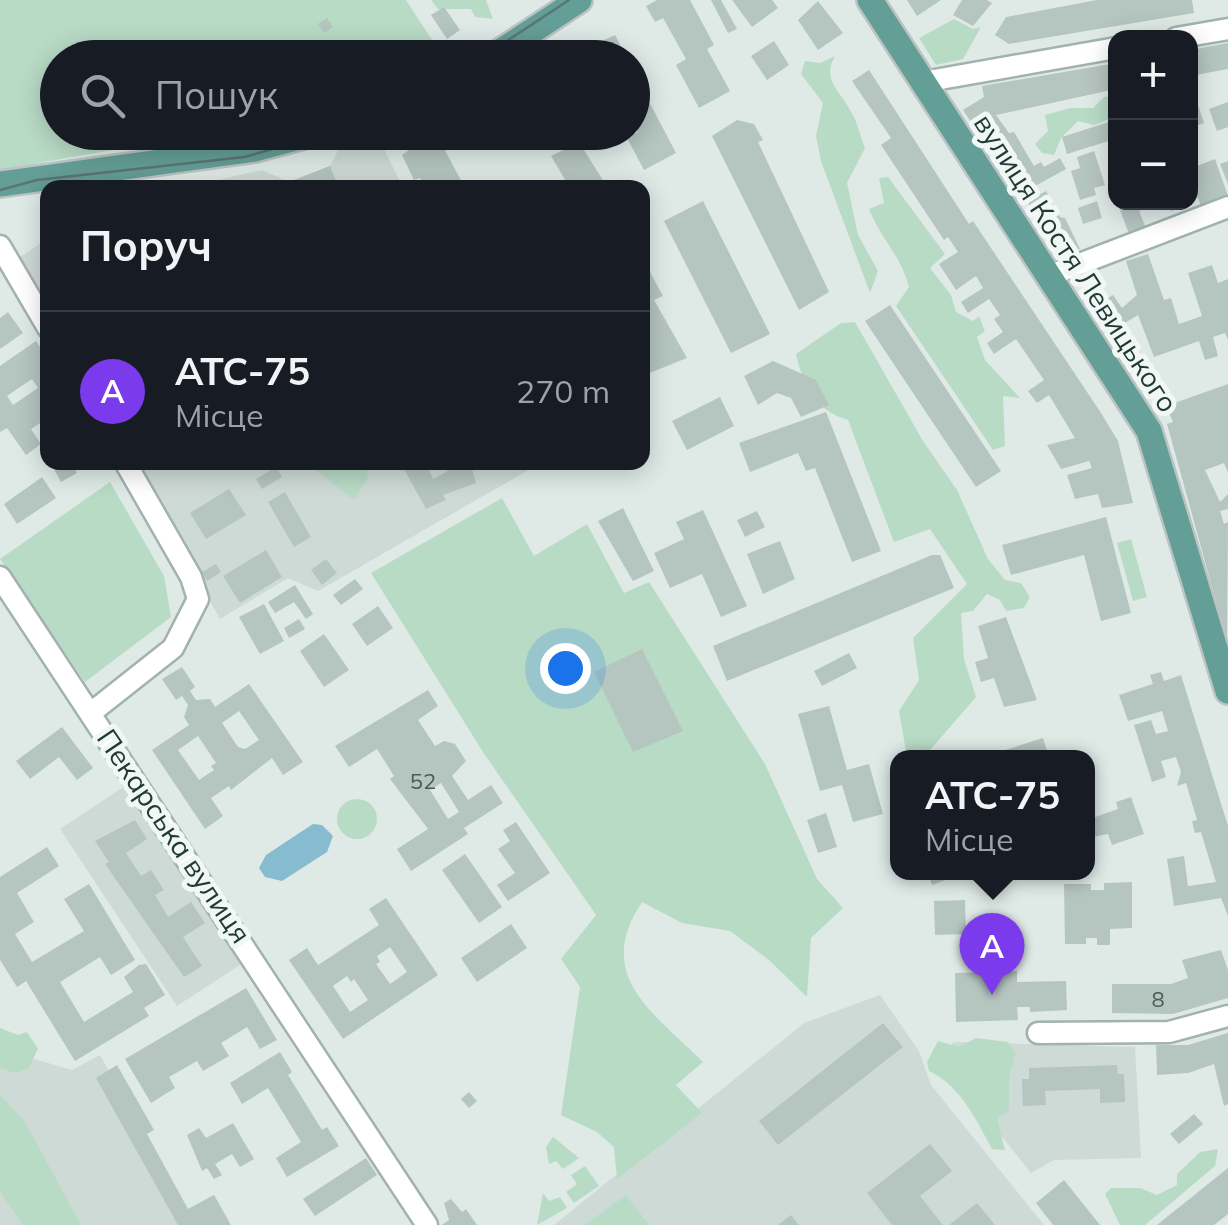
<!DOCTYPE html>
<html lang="uk">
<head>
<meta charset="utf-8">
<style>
	:root { --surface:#171b24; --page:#242831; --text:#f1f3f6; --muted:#9ea1a6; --line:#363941; --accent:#7c3aed }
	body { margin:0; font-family:Mulish,sans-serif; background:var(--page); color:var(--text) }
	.controls { position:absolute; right:30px; top:30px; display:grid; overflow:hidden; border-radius:20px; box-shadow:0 5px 25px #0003 }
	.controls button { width:90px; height:90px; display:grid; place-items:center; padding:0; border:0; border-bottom:2px solid var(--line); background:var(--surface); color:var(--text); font:50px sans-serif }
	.you { position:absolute; left:565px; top:668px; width:35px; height:35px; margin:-25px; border:8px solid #fff; border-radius:50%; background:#1a73e8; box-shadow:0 0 0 15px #1a73e833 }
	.badge { display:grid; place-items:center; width:65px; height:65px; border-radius:50%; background:var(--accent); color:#fff; font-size:32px; font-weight:700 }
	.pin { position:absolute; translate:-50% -82px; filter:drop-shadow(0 2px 5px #0008) }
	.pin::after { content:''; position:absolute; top:52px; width:35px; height:30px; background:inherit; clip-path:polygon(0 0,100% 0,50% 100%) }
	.popup { position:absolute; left:890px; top:750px; width:205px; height:130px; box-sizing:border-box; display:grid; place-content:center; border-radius:20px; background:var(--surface); filter:drop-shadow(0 2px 8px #0005); font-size:32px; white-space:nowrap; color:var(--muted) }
	.popup b { font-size:38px; color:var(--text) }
	.popup::after { content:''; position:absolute; left:50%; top:100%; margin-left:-20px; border:20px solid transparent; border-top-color:var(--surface) }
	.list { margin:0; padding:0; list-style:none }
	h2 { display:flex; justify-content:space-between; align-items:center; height:130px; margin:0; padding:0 40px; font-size:42px }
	h2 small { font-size:32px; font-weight:400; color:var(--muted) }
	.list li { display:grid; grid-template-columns:65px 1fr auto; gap:30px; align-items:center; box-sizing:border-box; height:160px; padding:0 40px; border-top:2px solid var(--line) }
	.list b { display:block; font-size:38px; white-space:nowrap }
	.list p { margin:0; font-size:32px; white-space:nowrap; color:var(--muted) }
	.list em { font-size:32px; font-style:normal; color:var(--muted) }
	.icon { flex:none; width:55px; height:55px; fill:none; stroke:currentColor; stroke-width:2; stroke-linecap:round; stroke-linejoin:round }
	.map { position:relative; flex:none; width:1228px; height:1225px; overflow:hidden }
	.search { position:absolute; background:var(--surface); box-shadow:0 5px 25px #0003; left:40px; top:40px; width:610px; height:110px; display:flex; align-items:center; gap:25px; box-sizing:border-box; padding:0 35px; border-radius:55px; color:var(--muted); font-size:38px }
	.panel { position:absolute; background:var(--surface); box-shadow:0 5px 25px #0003; left:40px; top:180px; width:610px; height:290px; border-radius:20px }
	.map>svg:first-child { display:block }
	.built { fill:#cedad6 }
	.green { fill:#b8dbc6 }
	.water { fill:#87bbcf }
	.building { fill:#b5c5c0; fill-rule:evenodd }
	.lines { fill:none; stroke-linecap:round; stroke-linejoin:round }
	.minor-casing { stroke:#a2b2ae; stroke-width:25 }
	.major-casing { stroke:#bcc4c3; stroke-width:30 }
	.minor { stroke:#fff; stroke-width:20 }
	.major { stroke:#649f97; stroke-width:25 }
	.tram { stroke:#5b7672; stroke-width:2.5 }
	.labels { text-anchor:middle; stroke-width:10; stroke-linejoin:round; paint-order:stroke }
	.number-label { font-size:22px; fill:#465d58 }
	.street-label { font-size:28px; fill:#213a36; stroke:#f0f7f4 }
</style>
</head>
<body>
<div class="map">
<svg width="1228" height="1225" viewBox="0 0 1228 1225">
	<rect width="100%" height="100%" fill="#dfeae7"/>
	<path class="built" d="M365,132L376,133L403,187L183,188L262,170L289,182L330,166L344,139Z
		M47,239V312L17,259Z
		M529,462L532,468L318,591L288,578L220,619L134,463Z
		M125,786L243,963L177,1006L60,829Z
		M880,995L919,1051L931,1085L1044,1225H554L804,1023Z
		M954,1042L1135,1047L1141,1158L1054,1160L1031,1173L938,1056Z
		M0,1049L72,1070L100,1055L197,1225H0Z"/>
	<path class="green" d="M0,0H406L443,57L58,58V132L208,133L0,170Z
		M431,0H486L493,19L475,17L471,9H438Z
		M954,19L973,29L981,27L963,59L936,65L919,38Z
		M835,56C822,79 838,89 849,108C857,120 860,135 865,148L847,183L858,235L878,271L870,293L821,161L816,136L823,103L801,74L805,61L820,63Z
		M1115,96V117L1094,125L1078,121L1061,138L1054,155L1042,153L1035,144L1048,131L1045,115L1070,108H1093L1104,97Z
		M546,133H585L593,142L582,148L554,143Z
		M888,177L945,254L930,268L951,295L956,312L973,321L979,316L985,331L977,337L985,360L1020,398L1003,396L1005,446L993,450L896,306L909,287C900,254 882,241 869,209L884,203L879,178Z
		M855,322L923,441L957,490L988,559L1005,580L1021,583L1030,597L1024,608L1006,611L1000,600L987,594L973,611L961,613L964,659L976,697L924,757H907L899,711L919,680L913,638L967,584L930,529L894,542L848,420C816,411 803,385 796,354L841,323Z
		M307,463H365L368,478L354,500Z
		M110,482L164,576L171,617L85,682L0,559Z
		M502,498L534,556L587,524L624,593L649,582L765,764L817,879L843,908L811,938L807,997L769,960L730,931L682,923L642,902C593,976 653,1012 703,1062L676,1085L702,1113L617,1179L614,1147L597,1132L561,1115L580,987L561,959L596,915L483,752L371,573Z
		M1131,539L1147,597L1133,601L1117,543Z
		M337 819a20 20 0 1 1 40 0a20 20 0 1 1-40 0Z
		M0,1028L18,1035L27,1032L38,1049L28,1069L15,1073L0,1068Z
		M976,1038L1008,1042L1015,1053L1009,1078V1110L997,1118L1005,1150L992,1149C977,1121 960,1085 929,1071L927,1062L938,1041L959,1047Z
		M0,1095L25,1122L81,1225H23L0,1192Z
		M553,1137L579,1158L563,1169L556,1161L549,1164L546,1147Z
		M1218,1149L1215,1166L1145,1225H1120L1105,1194L1111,1188H1140L1157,1195L1177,1185V1174L1200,1152Z
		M585,1166L599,1186L574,1203L566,1192L577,1184L571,1175Z
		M543,1193L549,1201L560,1197L567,1208L537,1225Z
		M626,1195L649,1225H585Z"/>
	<path class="water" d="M313,824L322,825L333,836L327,852L282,881L265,877L259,868L266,855Z"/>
	<path class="building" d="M657,0H690L714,45L707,49L730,91L699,108L676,65L686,59L663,18L655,22L646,6Z
		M711,0H721L737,29L728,33Z
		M732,0H772L778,8L752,27Z
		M907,0H941L917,16Z
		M962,0H987L992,3L973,26L953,15Z
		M1097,0H1192L1194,13L1009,44L995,35L1006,17Z
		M818,1L843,33L818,50L798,20Z
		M444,7L460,30L447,39L431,15Z
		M327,18L333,27L324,33L318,24Z
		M615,35L627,58H571L602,41Z
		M774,41L789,65L767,80L751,56Z
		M1228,43V69L1190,76V50Z
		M1116,63V89L996,115L1009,133L1014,132L1034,166L1041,162L1044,167L1060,158L1066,169L1019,195L963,110L984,97L982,86Z
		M632,69L676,153L644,170L627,138L638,132L632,120Z
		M869,70L969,224L973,221L1101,413L1118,441L1133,503L1102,508L1098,494L1075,499L1067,475L1092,468L1089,461L1061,469L1047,445L1075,438L1049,395L1037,403L1028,391L1044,380L1016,339L994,354L987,343L1003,332L994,319L1000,315L989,299L968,313L961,302L983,288L976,276L956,290L939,264L958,252L948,237L944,240L881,145L891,138L852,81Z
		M1195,96L1204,123L1190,128V97Z
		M1228,102V127L1217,131L1209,109Z
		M737,120L754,124L763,140L758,142L829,292L799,310L712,136Z
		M1109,122L1115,139L1067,154L1062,137Z
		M429,136L438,137L465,188H425L420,178L414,180L402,155Z
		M579,142L604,182L598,188H570L551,156Z
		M1191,150L1197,166L1215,159L1228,196L1201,206L1190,178Z
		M1094,151L1105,185L1094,188L1096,195L1080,200L1071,171L1080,168L1077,157Z
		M1228,161V184L1220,164Z
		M330,166L336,181L320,188H291L289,182Z
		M1046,191L1060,217L1065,218L1080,249L1065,255L1040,225L1027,201Z
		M703,201L770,334L731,353L664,221Z
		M1097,201L1102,218L1083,224L1078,208Z
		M1117,202H1149L1150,207L1139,211L1146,228L1129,234Z
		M1167,202H1193V203L1171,211Z
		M1148,254L1164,300L1171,298L1179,324L1202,316L1188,273L1212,265L1218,283L1228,279V340L1225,333L1213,337L1218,356L1205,360L1199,341L1154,357L1138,315L1108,333L1091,308L1113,295L1122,308L1137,295L1126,261Z
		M649,270L663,296L654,300L687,358L642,376V340L649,336L647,332L642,335V273Z
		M890,305L1001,471L976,487L865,321Z
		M8,312L23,333L0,349V318Z
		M36,341L48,358V418L31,429L41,444L26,455L7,428L0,432V366ZM32,379L38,388L13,405L7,396Z
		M773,361L816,380L829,405L801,417L791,398L777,393L758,405L744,376Z
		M1228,384V473L1224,463L1205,470L1220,502L1228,494V509L1220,511L1224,524L1228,522L1227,641L1167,424L1173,422L1166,406Z
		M720,397L734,426L687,450L672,421Z
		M826,412L881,551L852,562L815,468L806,471L798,453L750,472L739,443Z
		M50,462H70L77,473L61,482Z
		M391,462H425L433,479L455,467L453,462H470L476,483L443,495L446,500L426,509L405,471Z
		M276,467L282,477L262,489L256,479Z
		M42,477L56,498L17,524L4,504Z
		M229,489L246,515L206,539L190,513Z
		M285,492L311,537L294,547L268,502Z
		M623,508L654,571L633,581L598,521Z
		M703,510L747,606L721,617L702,574L670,588L654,553L684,539L676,522Z
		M757,511L765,527L745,537L737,520Z
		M1106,517L1131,613L1101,621L1084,555L1011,575L1002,545Z
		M780,541L795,579L763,594L747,554Z
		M266,550L282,577L240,603L223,576Z
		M932,555H940L954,588L727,681L713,646Z
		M326,559L337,573L322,585L311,570Z
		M216,564L221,572L207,581L202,572Z
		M355,579L363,589L341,605L333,595Z
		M295,585L313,614L306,619L294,602L275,613L268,602Z
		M264,604L284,641L260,654L239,617Z
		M378,606L393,628L367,646L352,624Z
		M1006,617L1037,700L1004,707L994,678L981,682L975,662L988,658L978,626Z
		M299,619L305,629L289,638L284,628Z
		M324,634L349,670L324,687L300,651Z
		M642,649L683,731L633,752L594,672Z
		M849,653L857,668L822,686L814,671Z
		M182,667L195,687L190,691L196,700L210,699L215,707L249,684L303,762L283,775L272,758L231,790L229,786L211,798L223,816L205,829L152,750L189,725L184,717L188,705L182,696L176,700L162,679ZM239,711L259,740L245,749L238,747L222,723ZM198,736L216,763L211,766L214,770L199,780L178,750Z
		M1161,672L1164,681L1181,675L1228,826V916L1221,898L1174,906L1167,859L1184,856L1188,886L1216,882L1201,832L1195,833L1192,821L1197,820L1186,783L1177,786L1181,772L1176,757L1161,761L1166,777L1152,782L1134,725L1151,720L1156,734L1168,731L1162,711L1128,721L1119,695L1153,684L1150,675Z
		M428,690L438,706L418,720L435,746L444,741L455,744L466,761L452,776L468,800L491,785L503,803L464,828L468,834L411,871L397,849L428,829L390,779L394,776L377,749L349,767L335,746ZM441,783L459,812L448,819L430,790Z
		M829,706L847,770L869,764L883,814L853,822L842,785L820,791L798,714Z
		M62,727L93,768L77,780L59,757L30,779L16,761Z
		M1043,738L1049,758H983V757Z
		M1131,797L1144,834L1112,845L1108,834L1087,838V820L1118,809L1116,802Z
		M826,813L837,847L818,853L807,820Z
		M135,820L147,839L126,853L141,876L151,870L164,890L155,895L168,917L191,902L205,923L183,937L202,966L184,977L105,864L109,862L95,841Z
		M516,822L550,873L508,901L497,885L515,873L498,849L510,841L503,830Z
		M47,847L59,866L17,893L34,922L15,934L32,962L84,931L64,899L89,884L135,960L111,975L100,957L60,982L84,1022L133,992L124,977L139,965L146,964L165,995L144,1008L149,1016L75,1061L26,981L17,987L0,960V877Z
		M465,854L502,907L479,923L442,870Z
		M928,872H953L954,877L932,885Z
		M1132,882V928L1110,929V945H1097V938H1086V944H1065L1064,884H1091V890H1104V883Z
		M386,898L438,975L343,1039L289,960L307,948L318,965L379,925L369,909ZM390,947L407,972L390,984L376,964L380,962L377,956ZM347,976L351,982L354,979L368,1000L350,1012L333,986Z
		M965,900L966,934L935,935L934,901Z
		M511,924L527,948L477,982L461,958Z
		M1221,950L1228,970V998L1173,1014L1112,1013V984H1171L1188,978L1182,960Z
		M1017,971V982L1066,981L1067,1010L1030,1012V1007H1017L1018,1020L956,1022L955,973Z
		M246,988L277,1040L260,1049L247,1027L221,1043L229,1056L203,1071L197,1061L169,1077L175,1088L151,1103L125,1059Z
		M883,1023L903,1047L778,1145L759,1121Z
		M1228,1033V1104L1224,1106L1214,1064L1188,1073L1157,1075L1156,1045H1188Z
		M280,1052L292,1072L288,1075L322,1130L327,1127L339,1146L287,1177L276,1158L301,1142L268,1088L242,1104L230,1083Z
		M117,1065L154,1130L147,1134L188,1209L214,1195L231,1225H178L96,1078Z
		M1117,1065L1118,1074H1124L1125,1102L1100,1103V1089L1045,1091L1046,1105L1023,1106L1022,1079H1029V1068Z
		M469,1092L477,1101L469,1108L461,1099Z
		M1194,1114L1203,1124L1179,1144L1170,1134Z
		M233,1123L254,1159L240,1167L232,1154L215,1164L222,1175L214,1179L207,1168L202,1171L187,1135L199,1128L206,1138Z
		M930,1144L952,1171L920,1196L943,1225H892L867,1193Z
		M366,1158L377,1175L315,1216L303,1199Z
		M1228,1168V1214L1214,1225H1157Z
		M1064,1180L1100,1225H1053L1036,1203Z
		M451,1199L462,1212L466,1209L477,1225H442L449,1220L444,1203Z
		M977,1203L995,1225H949Z
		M791,1215L799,1225H778Z"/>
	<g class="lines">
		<defs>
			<path id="minor" d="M1176,38L1228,29
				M923,82L1116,48
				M0,246L48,328
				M1051,275L1228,207
				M0,577L427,1225
				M92,712L173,648L198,599L191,577L125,462
				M1038,1033L1169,1032L1228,1016"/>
			<path id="major" d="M870,0L1149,431L1228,691
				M491,58L579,0
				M0,184L255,149L318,132"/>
		</defs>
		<use href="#minor" class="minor-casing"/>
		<use href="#major" class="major-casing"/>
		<use href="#minor" class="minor"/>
		<use href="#major" class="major"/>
		<path class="tram" d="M481,58L569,0
			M0,190L37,180L244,157L335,132"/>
	</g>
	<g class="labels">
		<g class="number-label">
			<text x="423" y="789">52</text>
			<text x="1158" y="1007">8</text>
		</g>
		<g class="street-label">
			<text transform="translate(1076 263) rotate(57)" y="10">вулиця Костя Левицького</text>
			<text transform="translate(174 836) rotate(56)" y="10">Пекарська вулиця</text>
		</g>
	</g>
</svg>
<div class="controls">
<button>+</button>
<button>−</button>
</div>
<div class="you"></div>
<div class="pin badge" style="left:992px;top:995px">A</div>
<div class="popup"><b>АТС-75</b>Місце</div>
<div class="search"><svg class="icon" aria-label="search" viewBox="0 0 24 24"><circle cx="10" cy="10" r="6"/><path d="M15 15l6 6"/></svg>Пошук</div>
<section class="panel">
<h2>Поруч<small></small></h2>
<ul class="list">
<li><span class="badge">A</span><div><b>АТС-75</b><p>Місце</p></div><em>270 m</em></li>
</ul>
</section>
</div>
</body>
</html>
